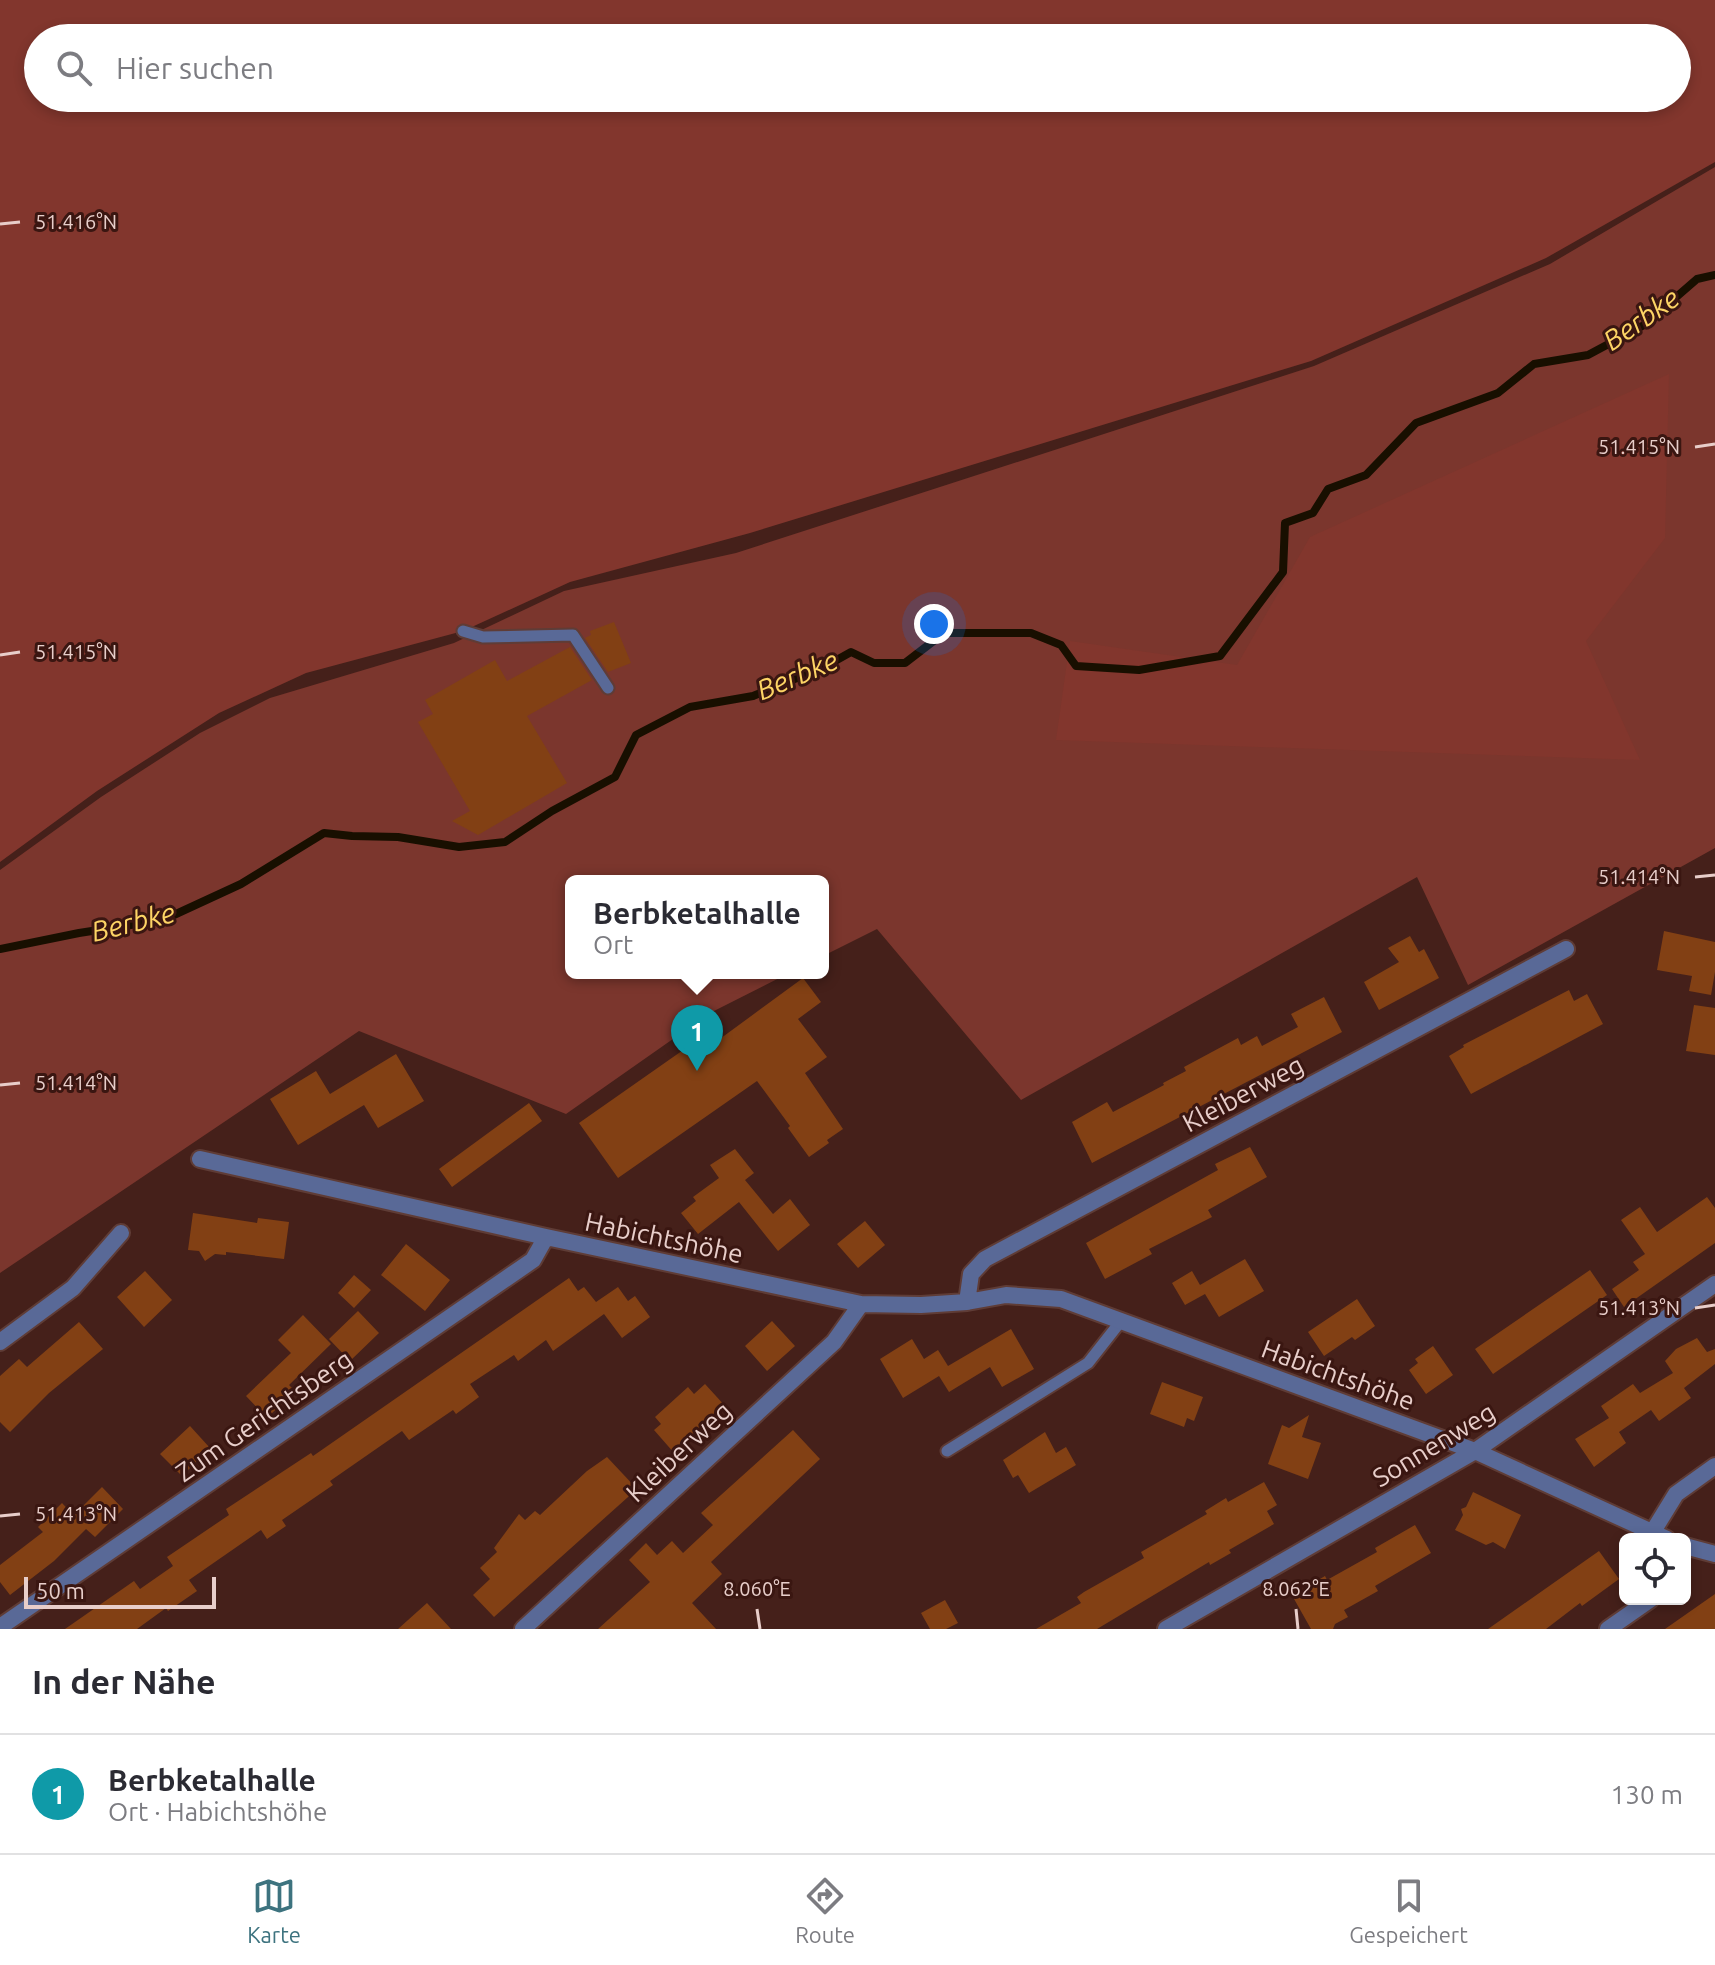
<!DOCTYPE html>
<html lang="de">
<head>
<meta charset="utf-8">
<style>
	:root { --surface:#fff; --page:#f2f2f3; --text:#2b2b33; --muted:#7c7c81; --line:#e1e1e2; --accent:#3d737f }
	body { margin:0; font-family:Ubuntu,sans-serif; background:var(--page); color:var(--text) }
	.controls { position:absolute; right:24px; bottom:24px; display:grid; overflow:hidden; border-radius:12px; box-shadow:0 4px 12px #0003 }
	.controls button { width:72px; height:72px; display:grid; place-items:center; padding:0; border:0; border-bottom:2px solid var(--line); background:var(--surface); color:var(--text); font:40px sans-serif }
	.scale { position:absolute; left:24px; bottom:20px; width:192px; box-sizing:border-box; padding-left:8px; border:4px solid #e8ceca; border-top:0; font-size:22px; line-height:28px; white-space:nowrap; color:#e8ceca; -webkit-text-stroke:6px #3a1611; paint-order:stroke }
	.you { position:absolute; left:934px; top:624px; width:28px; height:28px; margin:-20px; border:6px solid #fff; border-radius:50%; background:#1a73e8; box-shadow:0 0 0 12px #1a73e833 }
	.badge { display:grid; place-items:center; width:52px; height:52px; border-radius:50%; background:var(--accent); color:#fff; font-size:26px; font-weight:700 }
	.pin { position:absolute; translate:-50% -66px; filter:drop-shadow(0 2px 4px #0008) }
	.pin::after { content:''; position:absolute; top:42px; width:28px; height:24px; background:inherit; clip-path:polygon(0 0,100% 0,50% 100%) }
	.popup { position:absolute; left:565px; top:875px; width:264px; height:104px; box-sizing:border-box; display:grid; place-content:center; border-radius:12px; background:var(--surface); filter:drop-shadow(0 2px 6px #0005); font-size:26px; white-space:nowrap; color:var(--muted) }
	.popup b { font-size:30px; color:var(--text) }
	.popup::after { content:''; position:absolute; left:50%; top:100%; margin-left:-16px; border:16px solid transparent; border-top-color:var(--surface) }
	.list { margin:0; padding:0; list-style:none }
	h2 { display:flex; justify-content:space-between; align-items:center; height:104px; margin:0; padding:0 32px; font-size:34px }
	h2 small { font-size:26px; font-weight:400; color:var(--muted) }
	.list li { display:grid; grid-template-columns:52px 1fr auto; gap:24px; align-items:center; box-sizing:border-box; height:120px; padding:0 32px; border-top:2px solid var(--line) }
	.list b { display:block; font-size:30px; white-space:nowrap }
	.list p { margin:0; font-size:26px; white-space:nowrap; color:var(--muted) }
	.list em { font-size:26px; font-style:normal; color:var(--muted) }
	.icon { flex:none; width:44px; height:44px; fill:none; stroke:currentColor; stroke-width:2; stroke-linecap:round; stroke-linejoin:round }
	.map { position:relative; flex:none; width:1715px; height:1629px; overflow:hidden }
	.search { position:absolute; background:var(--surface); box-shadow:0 4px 12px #0003; left:24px; right:24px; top:24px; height:88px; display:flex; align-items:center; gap:20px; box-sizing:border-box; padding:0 28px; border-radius:44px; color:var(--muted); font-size:30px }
	.sheet { height:224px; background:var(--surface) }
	nav { display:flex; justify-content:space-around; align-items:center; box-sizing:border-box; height:112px; border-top:2px solid var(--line); background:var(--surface); font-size:22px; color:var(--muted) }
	nav a { display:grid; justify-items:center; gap:4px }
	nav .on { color:var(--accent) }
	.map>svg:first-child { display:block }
	.green { fill:#7b362d }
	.forest { fill:#82362d; fill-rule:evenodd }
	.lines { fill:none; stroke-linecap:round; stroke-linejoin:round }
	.stream { stroke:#180f00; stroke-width:8 }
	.building { fill:#824014 }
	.lane-casing { stroke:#5f3c36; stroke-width:15 }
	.street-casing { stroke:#5f3c36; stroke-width:20 }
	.lane { stroke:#596997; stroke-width:11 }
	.street { stroke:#596997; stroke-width:16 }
	.ticks { fill:none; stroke:#e8ceca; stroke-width:3 }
	.labels { text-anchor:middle; stroke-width:6; stroke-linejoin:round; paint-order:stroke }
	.street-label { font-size:26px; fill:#e8ceca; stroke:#3a1611 }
	.water-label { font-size:28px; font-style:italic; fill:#fdd465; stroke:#3a1611 }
	.ticks-label { font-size:20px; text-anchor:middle; fill:#e8ceca; stroke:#3a1611; stroke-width:6; stroke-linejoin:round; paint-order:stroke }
</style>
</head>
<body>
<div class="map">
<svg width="1715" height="1629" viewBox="0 0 1715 1629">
	<rect width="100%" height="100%" fill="#45201a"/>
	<path class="green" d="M1715,167V848L1468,985L1417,877L1021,1100L877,929L823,956V881H571V973H789L710,1013L566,1114L359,1031L0,1273V870L101,797L200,733L270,698L454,643L564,591L736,553L1314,366L1550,264Z"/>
	<path class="forest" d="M0,0H1715V162L1546,258L1311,361L750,533L570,582L463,631L306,673L219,713L97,791L0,862ZM38,38H1677V98H38Z
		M1669,374L1665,538L1586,641L1640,760L1056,740L1070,641L1237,665L1310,537Z"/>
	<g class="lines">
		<path class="stream" d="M0,949L79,933L163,920L241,884L324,833L352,836L398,837L459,847L505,842L552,811L615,777L636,735L690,707L753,696L826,666L851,652L874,663H905L944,633H1031L1061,645L1076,666L1139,670L1220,656L1283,572L1285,523L1313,513L1328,489L1366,475L1416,423L1498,393L1534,364L1588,355L1644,325L1697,279L1715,275"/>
	</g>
	<path class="building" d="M614,622L631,663L608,672L585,638L591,635L590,631Z
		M570,647L592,680L527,716L567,783L478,835L452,821L470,811L418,722L433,714L425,700L495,660L507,681Z
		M1664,931L1715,942V972L1711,995L1689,991L1692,976L1657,970Z
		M1410,936L1419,952L1424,949L1439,978L1379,1010L1364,982L1399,962L1388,948Z
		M803,978L821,1002L798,1019L827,1057L805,1073L843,1129L827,1140L829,1143L809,1157L788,1128L790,1126L757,1081L618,1178L579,1123L706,1034L713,1044Z
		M1569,990L1574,1001L1587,994L1603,1024L1471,1094L1449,1056L1464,1047L1463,1045Z
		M1324,997L1342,1032L1092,1163L1072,1122L1107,1102L1113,1112L1164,1085L1163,1083L1186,1071L1184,1067L1238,1038L1241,1045L1257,1036L1262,1046L1298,1027L1291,1014Z
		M1694,1005L1715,1008V1055L1686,1051Z
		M396,1054L424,1101L378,1128L364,1105L298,1145L270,1099L316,1071L330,1094Z
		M529,1103L542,1121L452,1187L439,1169Z
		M1250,1147L1267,1177L1208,1210L1212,1217L1149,1249L1152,1254L1105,1279L1086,1243L1218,1170L1215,1164Z
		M735,1149L754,1173L745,1180L773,1214L790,1199L810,1225L778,1251L739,1202L698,1234L681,1213L696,1201L693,1197L719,1178L710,1165Z
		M1707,1197L1715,1208V1243L1624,1307L1612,1289L1639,1270L1633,1262L1645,1254L1621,1220L1640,1207L1657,1232Z
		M193,1213L257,1223L258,1218L289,1222L284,1259L226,1252V1255L215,1254L205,1261L199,1251L188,1250Z
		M865,1221L885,1245L858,1268L837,1244Z
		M406,1244L450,1280L425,1311L381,1275Z
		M1245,1259L1264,1291L1219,1317L1205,1294L1185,1305L1172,1283L1192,1271L1200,1285Z
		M1590,1270L1607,1295L1493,1374L1475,1349Z
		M145,1271L172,1300L144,1327L117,1297Z
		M354,1275L371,1290L354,1308L338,1293Z
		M569,1278L578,1291L584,1287L596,1302L618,1287L628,1301L635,1296L650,1317L622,1338L604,1314L553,1351L546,1340L518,1361L514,1355L470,1384L479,1397L456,1414L453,1410L409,1440L402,1431L330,1481L333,1485L282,1520L286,1526L267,1539L261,1530L189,1580L197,1591L168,1611L166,1608L137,1629H65L134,1581L140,1589L173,1566L167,1557L229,1515L226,1509L311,1453L313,1456Z
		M1357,1299L1375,1326L1355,1340L1352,1337L1324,1356L1308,1332Z
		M358,1311L379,1333L350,1361L329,1339Z
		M303,1315L331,1344L289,1385L295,1391L267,1418L246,1396L291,1353L278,1340Z
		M772,1321L795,1346L767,1371L745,1346Z
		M79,1322L103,1349L49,1393L10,1432L0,1422V1376L19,1359L27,1367Z
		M1011,1329L1034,1369L1002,1387L990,1367L949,1392L939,1376L903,1398L880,1359L912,1339L924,1359L938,1350L948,1366Z
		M1697,1338L1707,1352L1715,1349V1364L1684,1388L1691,1398L1659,1421L1651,1410L1619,1432L1626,1443L1594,1467L1575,1439L1609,1418L1601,1406L1633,1384L1640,1393L1673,1373L1665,1361L1676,1349Z
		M1433,1346L1453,1375L1426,1394L1409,1370L1418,1363L1415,1359Z
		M1162,1382L1203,1397L1194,1421L1187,1418L1184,1427L1150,1414Z
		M705,1384L726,1407L675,1454L654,1430L661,1424L655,1417L688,1387L694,1394Z
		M1309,1415L1302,1437L1321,1443L1308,1479L1268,1464L1282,1425L1289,1428Z
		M190,1426L210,1448L182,1476L160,1454Z
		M793,1430L820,1459L711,1562L722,1574L692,1603L716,1629H598L650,1582L629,1560L646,1543L657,1555L672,1541L683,1553L713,1525L701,1513Z
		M1045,1432L1056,1453L1066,1447L1076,1465L1029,1493L1018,1475L1013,1478L1003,1460Z
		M607,1457L637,1489L494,1617L473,1595L490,1579L480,1568L497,1552L494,1548L519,1514L525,1520L535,1511L540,1515L587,1471Z
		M1264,1482L1277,1505L1267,1511L1274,1524L1229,1550L1231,1553L1210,1565L1209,1562L1097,1629H1036L1081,1603L1077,1597L1084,1592L1144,1558L1141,1552L1207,1514L1205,1511L1226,1498L1228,1502Z
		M102,1487L123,1509L95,1537L86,1529L54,1561L10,1595L0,1582V1565L43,1532L38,1527L62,1503L79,1521L74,1515Z
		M1473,1492L1521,1515L1505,1549L1493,1542L1486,1545L1455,1530L1463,1515L1461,1509L1466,1507Z
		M1415,1525L1431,1553L1375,1586L1378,1591L1344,1610L1348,1617L1335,1624L1333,1629H1311L1289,1590H1301L1325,1576L1327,1580L1377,1552L1375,1548Z
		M1599,1551L1619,1579L1582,1606L1580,1603L1546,1629H1488Z
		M1715,1594V1629H1665Z
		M945,1600L958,1623L946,1629H930L921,1613Z
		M427,1603L451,1629H398Z"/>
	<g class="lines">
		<defs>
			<path id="lane" d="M463,631L483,637L573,635L608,688
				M947,1451L1088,1363L1121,1321"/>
			<path id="street" d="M200,1159L546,1237L861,1304L921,1305L967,1302L1006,1295L1061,1299L1475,1451L1667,1539
				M967,1302L971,1274L985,1259L1566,949
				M0,1342L73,1288L121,1233
				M1652,1533L1676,1494L1715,1466
				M1685,1546L1715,1554
				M0,1627L533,1260L546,1237
				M523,1629L834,1342L861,1304
				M1166,1629L1475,1451L1715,1284
				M1608,1629L1651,1599"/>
		</defs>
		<use href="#lane" class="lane-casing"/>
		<use href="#street" class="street-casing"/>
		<use href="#lane" class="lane"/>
		<use href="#street" class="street"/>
	</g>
	<path class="ticks" d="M0,224L20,222M1695,447L1715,444M0,655L20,652M1695,877L1715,875M0,1085L20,1083M1695,1308L1715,1305M0,1516L20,1514M757,1609L760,1629M1296,1609L1298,1629"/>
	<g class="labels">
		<g class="street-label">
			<text transform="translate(1243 1094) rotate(-28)" y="9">Kleiberweg</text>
			<text transform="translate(664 1238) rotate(12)" y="9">Habichtshöhe</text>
			<text transform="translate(1338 1375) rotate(20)" y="9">Habichtshöhe</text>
			<text transform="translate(264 1416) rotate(-35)" y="9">Zum Gerichtsberg</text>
			<text transform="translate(1434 1445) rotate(-31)" y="9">Sonnenweg</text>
			<text transform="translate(679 1452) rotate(-43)" y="9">Kleiberweg</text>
		</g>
		<g class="water-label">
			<text transform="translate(1641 319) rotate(-35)" y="10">Berbke</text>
			<text transform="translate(797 675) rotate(-23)" y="10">Berbke</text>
			<text transform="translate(133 922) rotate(-14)" y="10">Berbke</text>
		</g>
	</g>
	<g class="ticks-label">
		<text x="76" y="229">51.416°N</text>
		<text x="1639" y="454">51.415°N</text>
		<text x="76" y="659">51.415°N</text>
		<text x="1639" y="884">51.414°N</text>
		<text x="76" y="1090">51.414°N</text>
		<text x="1639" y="1315">51.413°N</text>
		<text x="76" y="1521">51.413°N</text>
		<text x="757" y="1596">8.060°E</text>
		<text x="1296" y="1596">8.062°E</text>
	</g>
</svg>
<div class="controls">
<button><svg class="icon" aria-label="locate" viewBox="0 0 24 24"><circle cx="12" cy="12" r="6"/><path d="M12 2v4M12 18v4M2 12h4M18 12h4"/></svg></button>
</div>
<div class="scale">50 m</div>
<div class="you"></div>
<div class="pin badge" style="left:697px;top:1071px;background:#0f9aa8">1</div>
<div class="popup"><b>Berbketalhalle</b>Ort</div>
<div class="search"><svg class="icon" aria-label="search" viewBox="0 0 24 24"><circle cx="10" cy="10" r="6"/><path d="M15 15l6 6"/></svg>Hier suchen</div>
</div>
<section class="sheet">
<h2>In der Nähe<small></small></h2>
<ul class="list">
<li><span class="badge" style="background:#0f9aa8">1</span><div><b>Berbketalhalle</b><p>Ort · Habichtshöhe</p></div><em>130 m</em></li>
</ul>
</section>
<nav>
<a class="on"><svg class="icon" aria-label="map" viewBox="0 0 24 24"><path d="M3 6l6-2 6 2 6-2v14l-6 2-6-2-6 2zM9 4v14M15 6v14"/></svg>Karte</a>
<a><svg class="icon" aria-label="directions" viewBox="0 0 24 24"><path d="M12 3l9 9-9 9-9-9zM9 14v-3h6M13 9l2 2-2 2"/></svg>Route</a>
<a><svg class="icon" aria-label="saved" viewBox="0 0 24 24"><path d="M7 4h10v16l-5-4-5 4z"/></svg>Gespeichert</a>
</nav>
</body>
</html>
